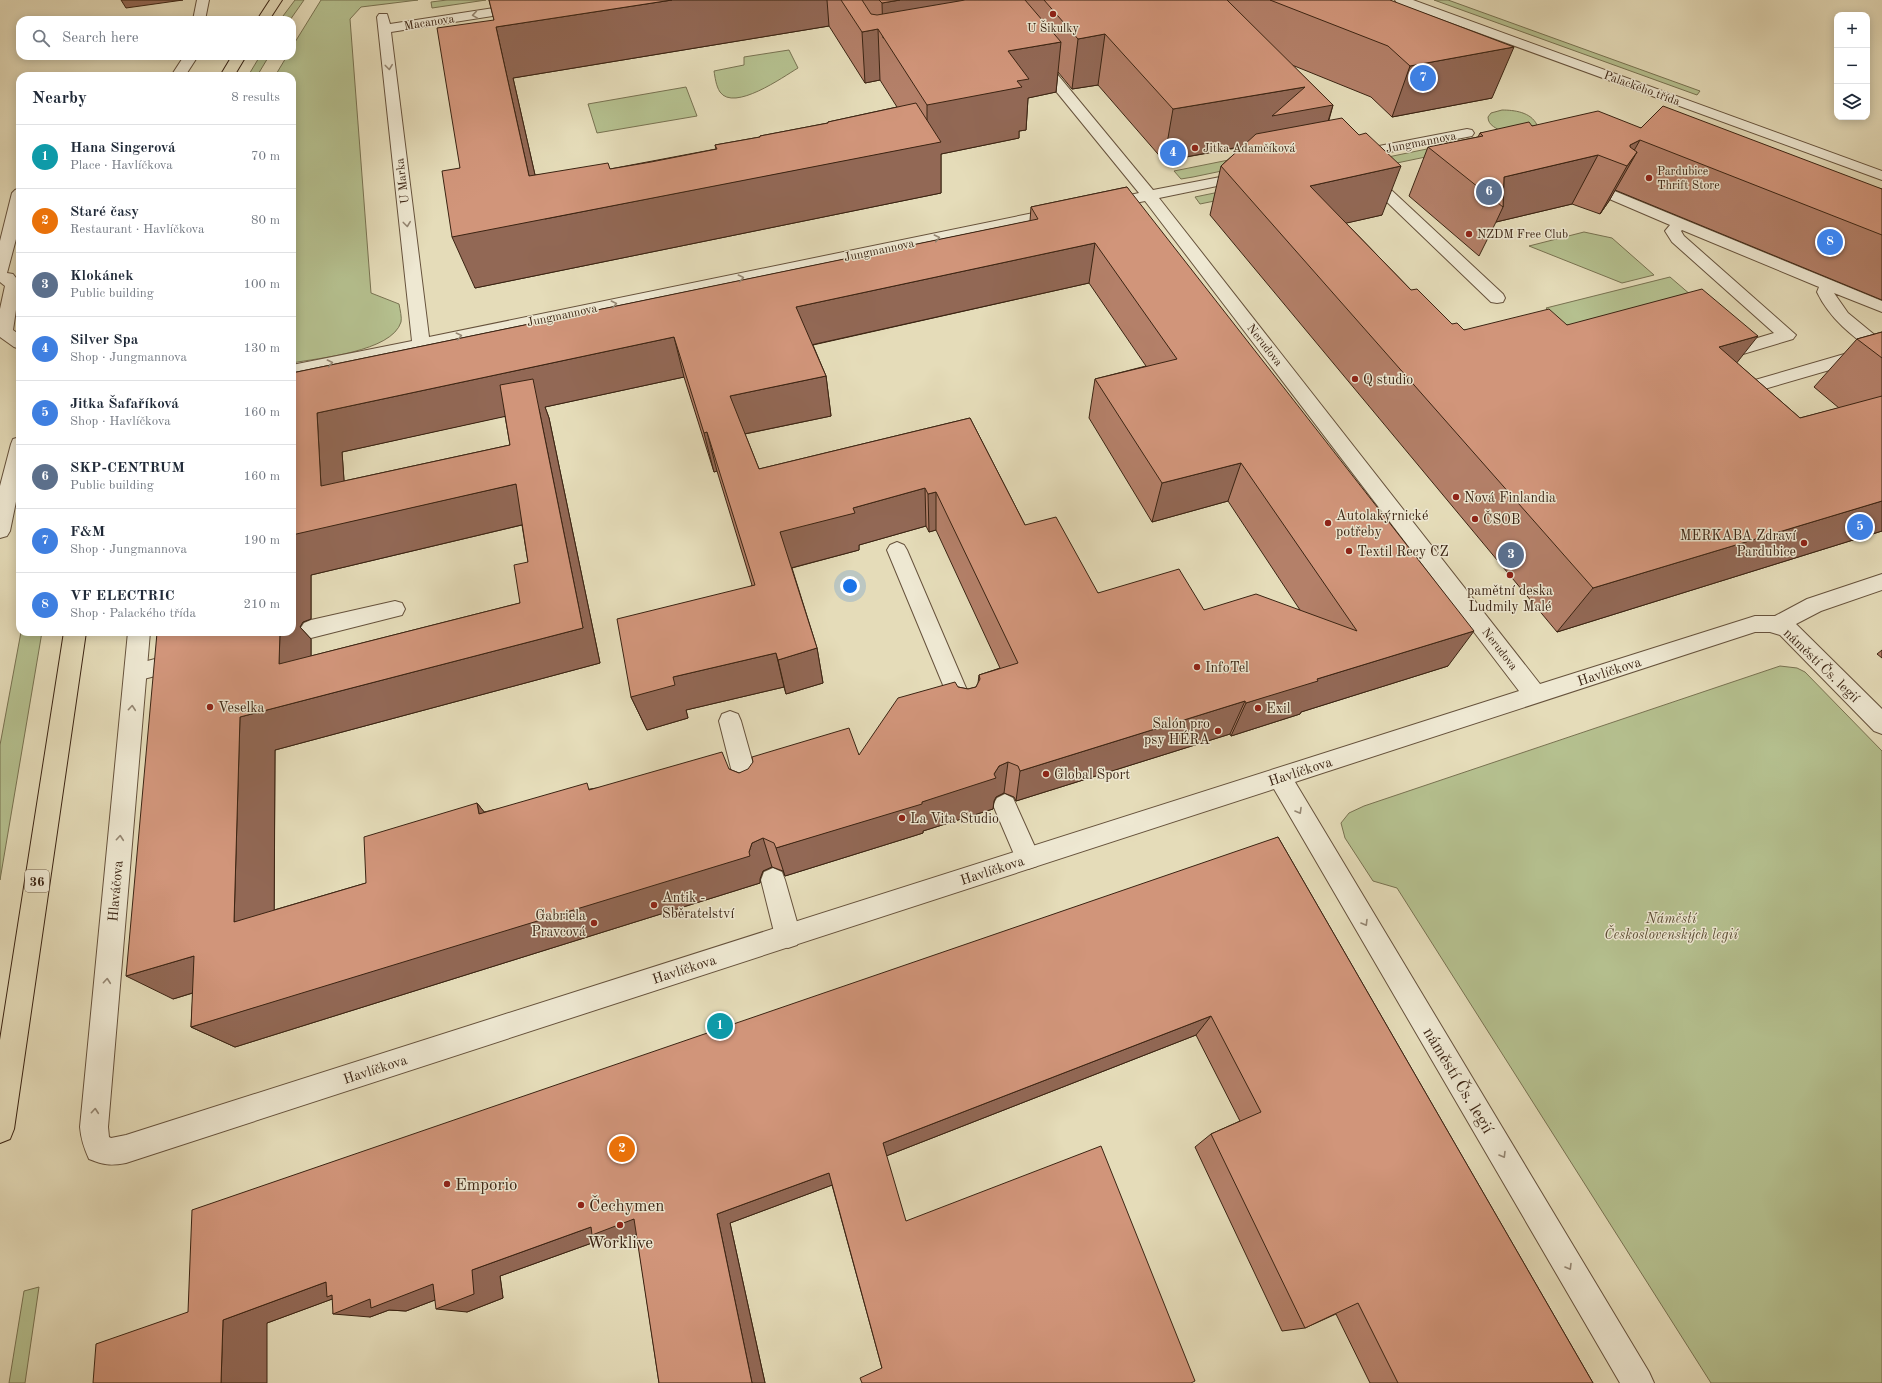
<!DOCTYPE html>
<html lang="en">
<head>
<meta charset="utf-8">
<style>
	:root { --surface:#fff; --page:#f6f6f7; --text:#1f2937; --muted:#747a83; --line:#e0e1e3; --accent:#8f2418 }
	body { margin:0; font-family:"Old Standard TT",serif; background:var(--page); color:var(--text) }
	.controls { position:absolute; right:12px; top:12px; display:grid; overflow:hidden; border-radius:8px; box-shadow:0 2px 10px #0003 }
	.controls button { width:36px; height:36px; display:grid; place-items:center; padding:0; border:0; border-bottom:1px solid var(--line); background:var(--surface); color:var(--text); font:20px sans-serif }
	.you { position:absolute; left:850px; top:586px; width:14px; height:14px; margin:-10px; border:3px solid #fff; border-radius:50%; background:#1a73e8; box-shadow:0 0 0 6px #1a73e833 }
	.badge { display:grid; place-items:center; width:26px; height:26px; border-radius:50%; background:var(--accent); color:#fff; font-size:13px; font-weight:700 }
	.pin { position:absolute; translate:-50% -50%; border:2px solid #fff; box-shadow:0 1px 4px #0006 }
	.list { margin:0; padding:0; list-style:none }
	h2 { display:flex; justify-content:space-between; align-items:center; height:52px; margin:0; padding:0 16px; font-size:17px }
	h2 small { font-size:13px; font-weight:400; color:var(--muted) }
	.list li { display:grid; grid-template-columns:26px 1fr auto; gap:12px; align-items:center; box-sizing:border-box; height:64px; padding:0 16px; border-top:1px solid var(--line) }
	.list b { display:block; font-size:15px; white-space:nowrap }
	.list p { margin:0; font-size:13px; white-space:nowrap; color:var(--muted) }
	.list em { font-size:13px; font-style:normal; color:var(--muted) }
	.icon { flex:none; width:22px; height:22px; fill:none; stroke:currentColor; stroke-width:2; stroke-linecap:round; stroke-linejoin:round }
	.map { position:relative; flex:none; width:1882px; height:1383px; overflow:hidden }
	.search { position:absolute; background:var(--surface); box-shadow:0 2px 10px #0003; left:16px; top:16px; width:280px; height:44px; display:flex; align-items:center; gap:10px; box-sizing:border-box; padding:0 14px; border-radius:12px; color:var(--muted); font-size:15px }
	.panel { position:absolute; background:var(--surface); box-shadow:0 2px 10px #0003; left:16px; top:72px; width:280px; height:564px; border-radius:12px }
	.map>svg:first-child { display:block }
	.green { fill:#b5c08f; stroke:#787251 }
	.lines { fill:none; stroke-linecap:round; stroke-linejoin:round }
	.service-casing { stroke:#66523c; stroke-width:2 }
	.minor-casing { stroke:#66523c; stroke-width:2 }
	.tertiary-casing { stroke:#66523c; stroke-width:2 }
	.primary-casing { stroke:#3b2413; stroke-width:2 }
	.service { fill:#eee8d2; fill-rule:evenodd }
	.minor { fill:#eee8d2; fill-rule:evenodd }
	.tertiary { fill:#eee8d2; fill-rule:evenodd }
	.primary { fill:#e5dcb9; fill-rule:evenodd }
	.wall { fill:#b48069; stroke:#3b2413; fill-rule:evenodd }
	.shaded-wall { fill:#926855; stroke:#3b2413 }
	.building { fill:#d1957a; stroke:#3b2413; fill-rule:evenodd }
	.oneway { stroke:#948672 }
	.poi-dot { fill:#8f2418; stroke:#eee8d2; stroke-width:1.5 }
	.labels { text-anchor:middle; stroke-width:3; stroke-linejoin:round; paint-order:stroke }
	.far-street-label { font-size:12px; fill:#3b2413; stroke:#eee8d2 }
	.far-poi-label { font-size:12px; fill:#3b2413; stroke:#eee8d2; text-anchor:start }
	.shield { fill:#eee8d2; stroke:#715f4c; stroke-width:1 }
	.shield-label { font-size:13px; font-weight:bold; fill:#3b2413 }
	.poi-label { font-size:14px; fill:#3b2413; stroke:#eee8d2; text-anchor:start }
	.street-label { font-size:14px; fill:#3b2413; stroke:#eee8d2 }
	.park-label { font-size:14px; font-style:italic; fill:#5a4b32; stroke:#eee8d2 }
	.near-street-label { font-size:17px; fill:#3b2413; stroke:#eee8d2 }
	.near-poi-label { font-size:17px; fill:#3b2413; stroke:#eee8d2; text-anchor:start }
</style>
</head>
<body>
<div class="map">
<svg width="1882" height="1383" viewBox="0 0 1882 1383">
	<rect width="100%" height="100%" fill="#e5dcb9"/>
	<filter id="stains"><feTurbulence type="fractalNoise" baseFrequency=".005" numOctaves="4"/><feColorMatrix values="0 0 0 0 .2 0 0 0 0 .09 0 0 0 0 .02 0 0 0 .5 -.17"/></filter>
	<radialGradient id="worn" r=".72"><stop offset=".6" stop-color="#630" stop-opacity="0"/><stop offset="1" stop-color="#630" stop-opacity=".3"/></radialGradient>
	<path class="green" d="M295,0H304L290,20H280Z
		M321,0H418L361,7L350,19L371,293L399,304C400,309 402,318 401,322C392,352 318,358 292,363V76H275L287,56H292V47Z
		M447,0H486L432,8L431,2Z
		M1434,0H1448L1700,91L1697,95Z
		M789,50L798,68C783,77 734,112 720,92C716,86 715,77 714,71L744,65V57Z
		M260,56H269L257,76H248Z
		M686,87L697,116L597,133L588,104Z
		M1502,110C1514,110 1531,112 1537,125L1512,139L1200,204L1195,197L1504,133C1497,128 1488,126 1488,117L1491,113Z
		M1318,142L1313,152L1193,177L1181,179L1174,171Z
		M1584,232L1612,238L1654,275L1622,283L1529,246Z
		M1670,277L1720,320L1593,353L1546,308Z
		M21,632H42L0,880V745Z
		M1780,666L1797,668L1805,672L1882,751V1383H1711L1397,888L1373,881L1345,838L1341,823L1349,813L1364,806Z
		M39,1287L25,1383H9L24,1291Z"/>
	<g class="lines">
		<defs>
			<path id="service" d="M197,0H209L205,20H193Z
				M184,56H198L185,76H171Z
				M1368,172L1373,173L1503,294L1505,298L1503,302L1497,303L1491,302L1363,179L1361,176L1363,173Z
				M20,188V224L7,273L13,274L20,283L13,330L20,335V349L14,347L0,337V309L5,286L0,282V241L12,193L15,190Z
				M1612,190L1882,301V312L1834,293L1848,313L1882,341V355L1876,353C1852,336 1830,319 1817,292L1819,287L1682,230L1681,231L1684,236L1796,335L1793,339L1733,357C1727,361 1723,362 1716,360L1713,356L1721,349L1774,333L1672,242L1665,231L1670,225L1607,198L1604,195L1607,192Z
				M1865,348L1871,350L1874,354L1871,358L1754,392L1748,390L1745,386L1748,382Z
				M20,437V482L10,531L7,536L0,538V486L11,444L13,439Z
				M897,542L904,545L907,550L975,709L972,716L964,718L956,716L953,709L887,550L890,545Z
				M395,601L402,603L405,609L402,615L311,638L304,635L300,629L304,623L311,620Z
				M182,652L190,655L193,661L190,667L136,681L128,678L125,672L128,666Z
				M730,711L738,714L741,721L761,792L757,799L749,802L741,799L737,792L719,721L722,714Z
				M1005,794L1013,798L1040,858L1037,866L1028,869L1019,866L993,805L997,798Z
				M773,868L782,872L785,880L801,936L797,945L788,948L779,945L775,936L761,880L764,872Z"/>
			<path id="minor" d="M545,0H575L573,3L569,4L391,32L429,337L1058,208L1063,210L1066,213L1063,216L1058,218L292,377V365L412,341L377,17L379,14H387L390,24Z
				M1038,56L1043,57L1153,190L1246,172L1251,173L1253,176L1251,179L1159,198L1540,684L1755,616H1775L1807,599L1882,574V590L1821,611L1796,624L1882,709V734L1874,731L1780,635L1770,632H1755L1295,782L1649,1372L1654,1383H1620L1274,789L126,1163C110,1166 104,1165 89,1159C84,1148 81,1139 80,1127L128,632H150L108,1127L109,1137L111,1138L126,1135L1519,691L1145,201L1106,209L1101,207L1098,204L1101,201L1139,193L1033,63L1031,60L1033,57Z
				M1467,129L1472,130L1474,133L1472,136L1353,159L1348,158L1346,155L1348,152L1353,151Z"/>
			<path id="tertiary" d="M1395,0H1413L1882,171V180L1397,3Z"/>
			<path id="primary" d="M270,0H282L269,20H257Z
				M232,56H246L234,76H220Z
				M64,632H86L14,1129L10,1139L0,1143V1040Z"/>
		</defs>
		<use href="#service" class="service-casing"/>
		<use href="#minor" class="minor-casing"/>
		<use href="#tertiary" class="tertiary-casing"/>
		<use href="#primary" class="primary-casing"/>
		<use href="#service" class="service"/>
		<use href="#minor" class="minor"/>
		<use href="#tertiary" class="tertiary"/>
		<use href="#primary" class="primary"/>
	</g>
	<path class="wall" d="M489,0H1390L1492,98L1392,117L1371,97L1292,65L1333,105L1329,120L1382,215L1346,223L1411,290L1452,324L1464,330L1567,325L1737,363L1800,418L1839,408L1814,387L1857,339L1882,332V531L1557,632L1210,215L1221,166L1242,147L1164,161L1098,85L1072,89L1058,72L1056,92L1028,98L1026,130L1019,131V138L941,154V193L475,288L460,168L494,20ZM829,26L865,83L880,80L897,107L828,122V123L760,136V137L715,145L716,149L610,169L535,175L513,78Z
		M1532,126L1641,128L1882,189V300L1615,190L1609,201L1600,214L1572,204L1496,222L1479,256L1409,196L1428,147L1478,137L1480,133Z
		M1127,187L1448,666L1301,712L1300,714L1231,736L1230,734L1016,801L1014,797L1004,793L996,797L994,801L993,809L923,831V833L904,839L785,876L783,871L772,867L763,871L760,879V883L235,1047L191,1027L193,993L173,999L292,632V373L1030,221L1031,207ZM1089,283L1146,366L1095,379L1089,418L1152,522L1228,501L1300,610H1204L1098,593L1025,525L970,418L759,469L745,434L831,416L826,376L813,345ZM684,377L714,472L717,471L752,585L631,697L647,730L688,718L686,710L784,687L786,694L823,683L817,648L792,568L859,550V545L926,526L929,532L936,530L1000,668L979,675L978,683L976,687L968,689L958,687L859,755L739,773L729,769L590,789L484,812L477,803L366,883L274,910L275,750L600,663L549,418L545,407ZM505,416L510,445L344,481L342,452ZM522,525L528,562L520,603L311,656V639L300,627L303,622L311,619V575Z
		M1882,650V658L1877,654Z
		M1278,837L1593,1383H1370L1336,1314L1305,1328L1282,1331L1195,1147L1211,1134L1240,1121L1196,1035L886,1156L882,1368L832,1185L730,1223L765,1383H659L637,1234L613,1243L603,1239L500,1276L503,1298L467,1312L435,1300L406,1311L389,1310L370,1317L332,1299L267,1323L188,1312Z"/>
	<path class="shaded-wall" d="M121,0H183L126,8Z
		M672,0H827L829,26L513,78L545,219L927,144V105L1008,51L1061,42L1056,92L1028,98L1026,130L1019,131V138L941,154V193L475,288L452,237L529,176L496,27Z
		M900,0H1009L883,38L882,3Z
		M878,29L880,80L865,83L862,32Z
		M1105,34L1098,85L1072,89L1078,39Z
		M1514,47L1492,98L1392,117L1410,66Z
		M1305,87L1333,105L1317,157L1266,142L1164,161L1173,109Z
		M1640,140L1626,165L1630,145Z
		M1637,152L1609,201L1600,214L1627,166Z
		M1598,155L1572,204L1496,222L1503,207L1504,177Z
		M1401,166L1382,215L1294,235L1310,186Z
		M1095,243L1089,283L802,347L796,307Z
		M1758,336L1720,384L1719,347Z
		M674,337L684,377L545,407L549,418L600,663L275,750L274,947L234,922L240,717L583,628L539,409L342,452L347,522L516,484L534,522L311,575V619L303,622L300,627L311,639V698L279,664L280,632H292V535L321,486L317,413Z
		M826,376L831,416L739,435L730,396Z
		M707,432L717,471L714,472L704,433Z
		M1241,463L1228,501L1152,522L1162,483Z
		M925,488L926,526L859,545V550L787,569L780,532L853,508Z
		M936,492V530L929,532L928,494Z
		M1882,501V531L1557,632L1593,588Z
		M1474,631L1448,666L1301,712L1300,714L1231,736L1246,703L1317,679Z
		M817,648L823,683L786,694L778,660Z
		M776,653L784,687L686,710L688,718L647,730L631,697L673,677Z
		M1245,701L1230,734L1016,801L1020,771Z
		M1008,762L1004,793L996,797L994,801L993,809L923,831V833L904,839L785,876L776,848L922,802L994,774L999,766Z
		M477,803L501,833L479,814Z
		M763,838L772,867L763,871L760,879V883L235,1047L191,1027L749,852L752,843Z
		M194,956L237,979L173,999L126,976Z
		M1211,1016L1196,1035L886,1156L883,1143Z
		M829,1173L835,1184L730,1223L765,1383H752L717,1214Z
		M634,1219L653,1228L613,1243L603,1239L500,1276L503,1298L467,1312L436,1309L472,1270L591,1227Z
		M326,1282L433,1284L464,1289L406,1311L389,1310L370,1317L333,1314L335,1298L267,1323V1383H221L223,1320Z"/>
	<path class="building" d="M489,0H672L496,27L529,176L608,163L610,169L651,162L717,149L715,145L760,137V136L828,123V122L916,103L941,142L452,237L442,171L460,168L437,28L494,20Z
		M841,0H862L871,14L877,15L965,0H1025L1061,42L1008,51L1029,79L1017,81L1022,87L927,105L878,29L862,32Z
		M879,0H900L882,3Z
		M1044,0H1227L1333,105L1272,116L1305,87L1173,109L1105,34L1078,39Z
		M1270,0H1390L1514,47L1410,66L1388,46Z
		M1663,106L1882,189V235L1640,140L1630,145V147L1637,152L1627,166L1598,155L1504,177L1503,207L1428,147L1483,136L1480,133L1529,122L1532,126L1598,111L1641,128Z
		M1342,118L1359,135L1366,133L1401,166L1310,186L1411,290L1417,289L1452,324L1457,323L1464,330L1549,309L1567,325L1702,289L1758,336L1719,347L1800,418L1882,396V501L1593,588L1221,166L1256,134Z
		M1127,187L1474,631L1317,679L1318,681L1246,703L1245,701L1020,771L1018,766L1008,762L999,766L994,774L996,778L922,802V804L902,810L776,848L774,843L763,838L752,843L749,852L750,856L191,1027L194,956L126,976L157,633L160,632H280L279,664L520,603L514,565L528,562L516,484L292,535V373L1038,219L1031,207ZM1095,243L1177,359L1095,379L1162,483L1241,463L1357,631L1256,594L1204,610L1179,569L1098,593L1056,517L1025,525L970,418L759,469L730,396L826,376L796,307ZM674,337L704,433L707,432L755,585L617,619L631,697L675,685L673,677L776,653L778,660L817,648L780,532L855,513L853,508L925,488L928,494L936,492L1018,663L979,675L980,679L976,687L968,689L958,687L955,682L898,698L859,755L849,728L752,757L753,762L748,769L739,773L729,769L722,752L589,790L587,783L479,814L477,803L364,837L366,883L234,922L240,717L583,628L533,379L500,385L510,445L321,486L317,413Z
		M1882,332V358L1857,339Z
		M1278,837L1593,1383H1398L1358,1303L1305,1328L1211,1134L1261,1112L1211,1016L883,1143L906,1221L1101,1146L1195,1381L1191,1383H862L860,1378L882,1368L829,1173L717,1214L752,1383H659L634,1219L592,1235L591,1227L472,1270L474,1294L436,1309L433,1284L371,1308L370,1299L333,1314L332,1295L327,1297L326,1282L223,1320L221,1383H93L96,1344L188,1312L192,1210Z"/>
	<defs><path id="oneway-chevron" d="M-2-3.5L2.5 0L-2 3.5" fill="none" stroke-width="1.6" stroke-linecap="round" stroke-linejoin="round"/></defs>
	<g class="oneway">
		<use href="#oneway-chevron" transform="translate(475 15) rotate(171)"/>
		<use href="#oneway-chevron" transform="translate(389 67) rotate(83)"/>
		<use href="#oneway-chevron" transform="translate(407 224) rotate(83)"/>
		<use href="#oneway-chevron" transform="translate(937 238) rotate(-12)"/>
		<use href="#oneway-chevron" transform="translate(741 278) rotate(-12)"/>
		<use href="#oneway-chevron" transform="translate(614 304) rotate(-12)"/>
		<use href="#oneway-chevron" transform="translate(459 336) rotate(-12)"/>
		<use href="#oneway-chevron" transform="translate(330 363) rotate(-12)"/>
		<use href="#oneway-chevron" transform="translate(132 708) rotate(-85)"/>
		<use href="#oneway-chevron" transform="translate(1299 811) rotate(60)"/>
		<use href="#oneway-chevron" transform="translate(120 838) rotate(-85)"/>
		<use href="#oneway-chevron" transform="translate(1365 923) rotate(59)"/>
		<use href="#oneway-chevron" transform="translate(107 981) rotate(-85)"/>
		<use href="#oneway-chevron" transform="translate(95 1111) rotate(-85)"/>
		<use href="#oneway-chevron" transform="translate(1503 1155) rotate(59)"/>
		<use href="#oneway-chevron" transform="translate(1569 1267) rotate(59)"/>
	</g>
	<g class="poi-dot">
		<circle cx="1053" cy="14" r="4"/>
		<circle cx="1195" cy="148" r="4"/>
		<circle cx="1649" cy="178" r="4"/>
		<circle cx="1469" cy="234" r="4"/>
		<circle cx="1355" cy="379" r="4"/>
		<circle cx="1456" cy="497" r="4"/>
		<circle cx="1475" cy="519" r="4"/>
		<circle cx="1328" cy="523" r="4"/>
		<circle cx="1804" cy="543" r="4"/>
		<circle cx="1349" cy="551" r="4"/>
		<circle cx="1510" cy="575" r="4"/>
		<circle cx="1197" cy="667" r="4"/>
		<circle cx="210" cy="707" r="4"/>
		<circle cx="1258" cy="708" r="4"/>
		<circle cx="1218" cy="731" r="4"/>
		<circle cx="1046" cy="774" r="4"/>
		<circle cx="902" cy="818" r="4"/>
		<circle cx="654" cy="905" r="4"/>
		<circle cx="594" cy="923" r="4"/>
		<circle cx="447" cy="1184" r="4"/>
		<circle cx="581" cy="1205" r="4"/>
		<circle cx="620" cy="1225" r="4"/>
	</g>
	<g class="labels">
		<g class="far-street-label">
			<text transform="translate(429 22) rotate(-9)" y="4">Macanova</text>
			<text transform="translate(1642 88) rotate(20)" y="4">Palackého třída</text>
			<text transform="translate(1421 142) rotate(-11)" y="4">Jungmannova</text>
			<text transform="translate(402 181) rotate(-97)" y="4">U Marka</text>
			<text transform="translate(879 250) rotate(-12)" y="4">Jungmannova</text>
			<text transform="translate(562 315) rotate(-12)" y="4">Jungmannova</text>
			<text transform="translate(1265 345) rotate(52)" y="4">Nerudova</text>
			<text transform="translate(1500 649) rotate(52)" y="4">Nerudova</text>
		</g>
		<g class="far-poi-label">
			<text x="1053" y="32" text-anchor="middle">U Šikulky</text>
			<text x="1203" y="152">Jitka Adamčíková</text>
			<text x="1657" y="175">Pardubice<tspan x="1657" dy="14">Thrift Store</tspan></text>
			<text x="1477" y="238">NZDM Free Club</text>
		</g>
		<rect class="shield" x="25" y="870" width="24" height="22" rx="3"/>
		<g class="shield-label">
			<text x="37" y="886">36</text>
		</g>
		<g class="poi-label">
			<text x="1363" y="384">Q studio</text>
			<text x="1464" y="502">Nová Finlandia</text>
			<text x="1336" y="520">Autolakýrnické<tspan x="1336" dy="16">potřeby</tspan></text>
			<text x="1483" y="524">ČSOB</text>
			<text x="1796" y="540" text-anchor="end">MERKABA Zdraví<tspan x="1796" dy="16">Pardubice</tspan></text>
			<text x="1357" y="556">Textil Recy CZ</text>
			<text x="1510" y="595" text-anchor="middle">pamětní deska<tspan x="1510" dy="16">Ludmily Malé</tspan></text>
			<text x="1205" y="672">InfoTel</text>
			<text x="218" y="712">Veselka</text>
			<text x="1266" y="713">Exil</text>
			<text x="1210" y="728" text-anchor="end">Salón pro<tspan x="1210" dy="16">psy HÉRA</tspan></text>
			<text x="1054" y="779">Global Sport</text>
			<text x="910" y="823">La Vita Studio</text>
			<text x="662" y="902">Antik -<tspan x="662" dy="16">Sběratelství</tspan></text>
			<text x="586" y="920" text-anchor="end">Gabriela<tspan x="586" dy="16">Pravcová</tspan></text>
		</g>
		<g class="street-label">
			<text transform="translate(1822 665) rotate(44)" y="5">náměstí Čs. legií</text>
			<text transform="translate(1609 671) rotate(-18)" y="5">Havlíčkova</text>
			<text transform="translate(1300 771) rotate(-18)" y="5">Havlíčkova</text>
			<text transform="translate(992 870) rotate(-18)" y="5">Havlíčkova</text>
			<text transform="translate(115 891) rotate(-85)" y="5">Hlaváčova</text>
			<text transform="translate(684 969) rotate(-18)" y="5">Havlíčkova</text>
			<text transform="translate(375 1069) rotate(-18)" y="5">Havlíčkova</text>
		</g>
		<g class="park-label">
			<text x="1671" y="923">Náměstí<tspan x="1671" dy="16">Československých legií</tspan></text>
		</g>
		<g class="near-street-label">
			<text transform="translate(1459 1080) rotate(59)" y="6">náměstí Čs. legií</text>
		</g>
		<g class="near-poi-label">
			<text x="455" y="1190">Emporio</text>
			<text x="589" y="1211">Čechymen</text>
			<text x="620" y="1248" text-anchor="middle">Worklive</text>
		</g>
	</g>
	<rect width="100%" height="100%" filter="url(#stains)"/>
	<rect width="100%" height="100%" fill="url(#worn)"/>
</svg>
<div class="controls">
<button>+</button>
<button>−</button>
<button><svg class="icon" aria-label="layers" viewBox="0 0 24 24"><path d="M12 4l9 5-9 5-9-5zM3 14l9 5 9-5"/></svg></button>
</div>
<div class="you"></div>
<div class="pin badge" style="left:720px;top:1026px;background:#0f9aa8">1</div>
<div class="pin badge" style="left:622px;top:1149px;background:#e8710a">2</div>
<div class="pin badge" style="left:1511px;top:555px;background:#5c6f8a">3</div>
<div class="pin badge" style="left:1173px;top:153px;background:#3f7fe0">4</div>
<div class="pin badge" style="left:1860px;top:527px;background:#3f7fe0">5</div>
<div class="pin badge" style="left:1489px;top:192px;background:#5c6f8a">6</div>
<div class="pin badge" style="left:1423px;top:78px;background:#3f7fe0">7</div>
<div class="pin badge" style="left:1830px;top:242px;background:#3f7fe0">8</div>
<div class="search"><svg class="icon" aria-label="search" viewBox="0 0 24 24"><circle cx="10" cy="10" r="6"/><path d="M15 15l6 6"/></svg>Search here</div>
<section class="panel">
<h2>Nearby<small>8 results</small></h2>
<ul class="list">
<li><span class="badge" style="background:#0f9aa8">1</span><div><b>Hana Singerová</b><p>Place · Havlíčkova</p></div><em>70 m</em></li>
<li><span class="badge" style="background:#e8710a">2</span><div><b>Staré časy</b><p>Restaurant · Havlíčkova</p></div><em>80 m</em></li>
<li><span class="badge" style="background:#5c6f8a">3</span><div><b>Klokánek</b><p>Public building</p></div><em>100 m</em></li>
<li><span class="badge" style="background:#3f7fe0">4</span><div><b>Silver Spa</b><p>Shop · Jungmannova</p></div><em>130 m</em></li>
<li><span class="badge" style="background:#3f7fe0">5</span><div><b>Jitka Šafaříková</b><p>Shop · Havlíčkova</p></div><em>160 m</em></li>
<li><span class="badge" style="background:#5c6f8a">6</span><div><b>SKP-CENTRUM</b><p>Public building</p></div><em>160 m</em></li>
<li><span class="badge" style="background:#3f7fe0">7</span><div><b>F&amp;M</b><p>Shop · Jungmannova</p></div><em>190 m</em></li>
<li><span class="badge" style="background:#3f7fe0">8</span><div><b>VF ELECTRIC</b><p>Shop · Palackého třída</p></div><em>210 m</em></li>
</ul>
</section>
</div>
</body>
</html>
